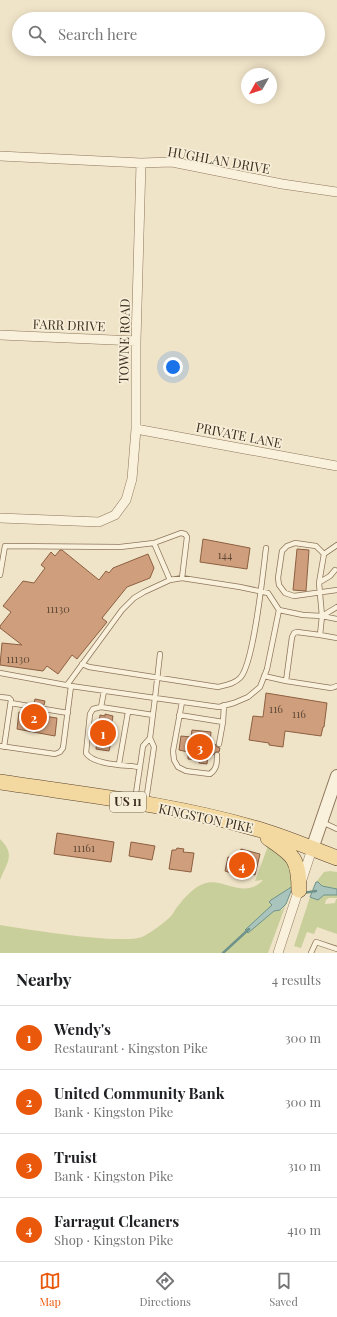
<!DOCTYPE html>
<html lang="en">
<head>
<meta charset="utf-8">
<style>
	:root { --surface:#fff; --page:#f6f6f6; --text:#202124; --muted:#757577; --line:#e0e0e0; --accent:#ea580c }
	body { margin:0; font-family:"Playfair Display",serif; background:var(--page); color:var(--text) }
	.compass { position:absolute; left:241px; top:68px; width:36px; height:36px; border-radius:50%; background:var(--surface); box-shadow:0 2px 10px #0003; rotate:231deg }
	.you { position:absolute; left:173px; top:367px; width:14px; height:14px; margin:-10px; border:3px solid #fff; border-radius:50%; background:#1a73e8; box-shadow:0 0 0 6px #1a73e833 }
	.badge { display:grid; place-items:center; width:26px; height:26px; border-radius:50%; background:var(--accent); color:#fff; font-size:13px; font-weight:700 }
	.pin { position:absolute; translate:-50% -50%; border:2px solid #fff; box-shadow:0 1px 4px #0006 }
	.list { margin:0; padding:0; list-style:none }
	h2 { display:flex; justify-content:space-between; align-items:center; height:52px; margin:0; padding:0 16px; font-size:17px }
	h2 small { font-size:13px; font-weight:400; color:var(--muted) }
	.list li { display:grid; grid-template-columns:26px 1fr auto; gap:12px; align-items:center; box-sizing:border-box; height:64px; padding:0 16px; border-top:1px solid var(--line) }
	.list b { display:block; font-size:15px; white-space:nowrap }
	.list p { margin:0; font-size:13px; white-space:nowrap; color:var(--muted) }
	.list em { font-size:13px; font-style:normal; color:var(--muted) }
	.icon { flex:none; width:22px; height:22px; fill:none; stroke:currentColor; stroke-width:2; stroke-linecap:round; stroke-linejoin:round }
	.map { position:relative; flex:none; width:337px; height:953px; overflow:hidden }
	.search { position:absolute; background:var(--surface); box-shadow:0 2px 10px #0003; left:12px; right:12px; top:12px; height:44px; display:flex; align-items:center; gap:10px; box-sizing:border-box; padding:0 14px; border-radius:22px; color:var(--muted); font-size:15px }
	.sheet { height:308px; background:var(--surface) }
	nav { display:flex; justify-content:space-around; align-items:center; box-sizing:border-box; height:56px; border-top:1px solid var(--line); background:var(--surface); font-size:11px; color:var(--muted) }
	nav a { display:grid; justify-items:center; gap:2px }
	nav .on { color:var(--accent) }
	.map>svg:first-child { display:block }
	.green { fill:#c9cf9b }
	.water { fill:#a9c4bc; stroke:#6f938a }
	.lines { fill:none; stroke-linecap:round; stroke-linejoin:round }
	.stream { stroke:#6f938a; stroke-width:2.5 }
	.building { fill:#cf9f7d; stroke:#8d5f41 }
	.service-casing { stroke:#8d765c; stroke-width:6 }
	.minor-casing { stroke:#8d765c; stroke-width:10 }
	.tertiary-casing { stroke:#8d765c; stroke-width:14 }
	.primary-casing { stroke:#5b4430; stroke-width:16 }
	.service { stroke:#faf1dc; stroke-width:4.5 }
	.minor { stroke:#faf1dc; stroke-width:9 }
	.tertiary { stroke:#faf1dc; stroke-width:12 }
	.primary { stroke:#f3d9a0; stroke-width:15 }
	.labels { text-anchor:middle; stroke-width:3.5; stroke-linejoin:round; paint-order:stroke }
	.number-label { font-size:11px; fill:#624a37 }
	.shield { fill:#f7eed8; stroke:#756857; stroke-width:1 }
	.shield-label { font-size:12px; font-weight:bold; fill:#3d2e20 }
	.street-label { font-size:13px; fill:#3d2e20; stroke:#f7eed8 }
</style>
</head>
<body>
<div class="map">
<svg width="337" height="953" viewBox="0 0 337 953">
	<rect width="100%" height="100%" fill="#f0e4c8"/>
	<path class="green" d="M0,839C16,855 7,862 0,880Z
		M268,846L289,859L293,886L281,905V911L286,904L268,953H0V925C25,929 127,946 144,936C153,931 162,924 169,918C173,915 175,909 178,906C184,898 194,887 203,884C223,876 243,901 263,880L255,881Z
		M330,871L337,872V889L322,886L318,882H316L324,872Z
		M334,894L337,895V898H329L326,900L325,904L335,903L336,899H337V934L317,927L314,934L307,932L301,948L294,946L310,897L318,900L324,895Z"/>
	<path class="water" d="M316,882H318L322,886L337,889V895H324L318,900L310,897Z
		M293,886L286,904L280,910L274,911L248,933L245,930L272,905L269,902L271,900Z"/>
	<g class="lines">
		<path class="stream" d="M303,893L316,891
			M223,953L249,929"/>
	</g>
	<path class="building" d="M203,539L250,548L247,569L200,562Z
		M297,549L309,550L306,591L293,590Z
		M60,550H62L99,580L106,571L109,573L113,568L148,554L154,568L150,578L127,587L102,618L107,622L77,659L72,655L58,674L47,666L43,671L0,665L2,643L22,645L0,628V626L11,612L3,606L23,581L34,583L45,568L41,565L51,552L55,556Z
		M266,693L327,703L324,727H323L321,736L285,731L283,747L269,745V743L249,740L253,716L263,717Z
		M35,699L45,701L44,705L41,706L40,709L43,713V716L57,718L55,736L17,729L19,712L33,714V711L37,710L38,707L37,704L34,703Z
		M105,714L113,716L109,737L112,738L109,751L96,749L100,715L105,716Z
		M192,730L211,732L210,743L215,744L217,747L220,748L219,752H216L213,755L208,754L207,764L199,763V760L188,759V752L179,750L181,736L191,737Z
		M57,833L114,842L111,862L54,854Z
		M131,842L155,846L152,860L129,856Z
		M177,848L184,849L183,852L194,853L191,872L169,869L172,850H176Z
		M241,849L260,854L255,875L235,870L234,874L225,871L228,857L238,859Z"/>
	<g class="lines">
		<defs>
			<path id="service" d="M154,543L181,533L185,534L187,537L182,578
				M324,554L316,546L295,543L287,546L282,551L278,578L279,585L285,593L294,596L337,590
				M0,575L5,546L120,547L154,543L170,580L182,578L240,587L268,593L279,610L267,669L260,687L248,697L234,703L219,707L155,698L150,738
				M320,582L330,576L335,570
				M279,610L303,615L322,616L337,619
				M322,616L337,607
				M320,635L337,638
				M82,664L89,667L218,687C226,685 234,684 240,678C254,664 263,572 266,548
				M0,673L71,686L155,698L160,654
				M264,676L286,681L292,637L294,633L297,632L320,635L322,616L319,583L324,554L337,545
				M286,681L331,688L337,686
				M67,685L122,610L134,598L144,592L170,580
				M0,697L9,698L11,700L4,747
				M182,702L173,751L174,760L178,767L186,771L210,774C217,769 217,763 217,755
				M11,703L34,707
				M101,707L104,691
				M44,709L68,713
				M179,715L223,722
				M219,744L223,722L224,705
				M0,746L55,754L60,752L63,748L71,686
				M119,764L128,712
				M139,767C126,765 93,765 86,753L90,714L93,709L101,707L153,715
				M135,800L143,746L150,738L154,747L146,801
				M322,822L337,829
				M311,953L316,942L337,949"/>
			<path id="minor" d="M0,156L141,163L172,162L282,184L337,192
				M0,335L136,341
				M136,429L337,466
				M0,518L99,522L115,515L126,500L132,479L136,429V341L141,163
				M278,953L312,849"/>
			<path id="tertiary" d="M312,849L337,776"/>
			<path id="primary" d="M0,782C85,795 172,804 254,828C283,836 310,848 337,858
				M268,838C293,855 299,858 299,890"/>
		</defs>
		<use href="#service" class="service-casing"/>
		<use href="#minor" class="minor-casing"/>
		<use href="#tertiary" class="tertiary-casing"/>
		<use href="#primary" class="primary-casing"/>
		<use href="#service" class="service"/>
		<use href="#minor" class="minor"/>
		<use href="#tertiary" class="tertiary"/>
		<use href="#primary" class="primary"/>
	</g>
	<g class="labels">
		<g class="number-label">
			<text x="225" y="559">144</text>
			<text x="58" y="613">11130</text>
			<text x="18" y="663">11130</text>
			<text x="276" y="713">116</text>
			<text x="299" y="718">116</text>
			<text x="84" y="852">11161</text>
		</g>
		<rect class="shield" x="110" y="792" width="36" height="20" rx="3"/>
		<g class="shield-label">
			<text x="128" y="806">US 11</text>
		</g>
		<g class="street-label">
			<text transform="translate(219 160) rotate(10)" y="5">HUGHLAN DRIVE</text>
			<text transform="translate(69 325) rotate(2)" y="5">FARR DRIVE</text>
			<text transform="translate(124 341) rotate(-89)" y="5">TOWNE ROAD</text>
			<text transform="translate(239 435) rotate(11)" y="5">PRIVATE LANE</text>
			<text transform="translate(206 818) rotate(12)" y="5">KINGSTON PIKE</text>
		</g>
	</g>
</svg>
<svg class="compass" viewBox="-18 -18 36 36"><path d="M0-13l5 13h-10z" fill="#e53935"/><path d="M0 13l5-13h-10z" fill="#757577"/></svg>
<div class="you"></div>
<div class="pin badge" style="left:103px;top:733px">1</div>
<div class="pin badge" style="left:34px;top:717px">2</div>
<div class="pin badge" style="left:200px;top:747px">3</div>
<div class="pin badge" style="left:242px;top:865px">4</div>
<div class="search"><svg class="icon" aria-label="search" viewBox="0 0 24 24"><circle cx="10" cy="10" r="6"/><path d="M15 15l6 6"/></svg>Search here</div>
</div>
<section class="sheet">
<h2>Nearby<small>4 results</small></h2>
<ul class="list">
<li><span class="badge">1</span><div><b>Wendy's</b><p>Restaurant · Kingston Pike</p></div><em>300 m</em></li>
<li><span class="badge">2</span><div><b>United Community Bank</b><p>Bank · Kingston Pike</p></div><em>300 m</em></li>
<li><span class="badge">3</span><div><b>Truist</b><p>Bank · Kingston Pike</p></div><em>310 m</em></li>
<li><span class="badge">4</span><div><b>Farragut Cleaners</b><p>Shop · Kingston Pike</p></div><em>410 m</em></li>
</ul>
</section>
<nav>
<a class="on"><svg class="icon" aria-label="map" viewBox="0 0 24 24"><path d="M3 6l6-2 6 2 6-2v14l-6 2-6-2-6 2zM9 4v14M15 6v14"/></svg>Map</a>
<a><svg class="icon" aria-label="directions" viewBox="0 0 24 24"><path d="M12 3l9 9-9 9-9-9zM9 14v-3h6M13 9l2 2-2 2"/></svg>Directions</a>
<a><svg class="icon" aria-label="saved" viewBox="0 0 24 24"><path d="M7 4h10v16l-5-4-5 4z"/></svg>Saved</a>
</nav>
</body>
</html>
